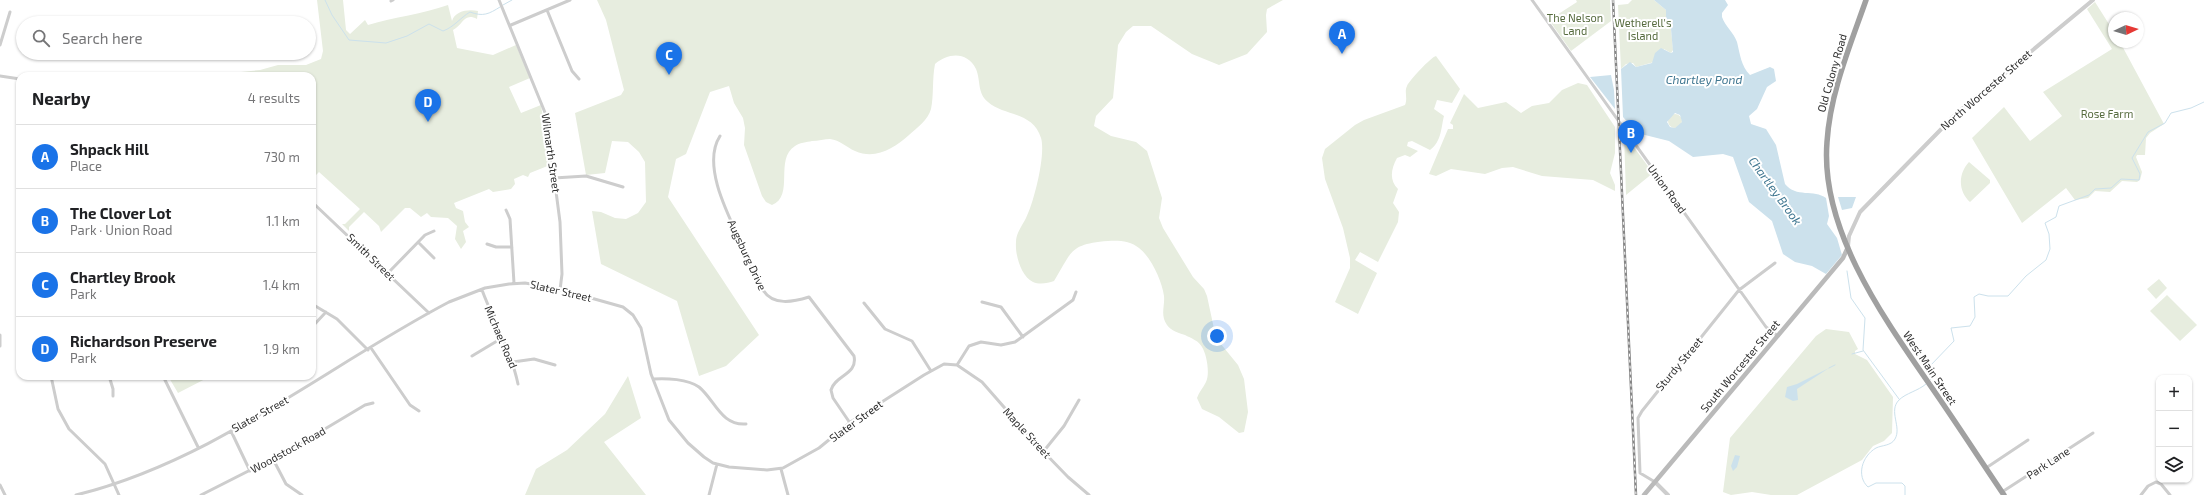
<!DOCTYPE html>
<html lang="en">
<head>
<meta charset="utf-8">
<style>
	:root { --surface:#fff; --page:#f6f6f6; --text:#202124; --muted:#757577; --line:#e0e0e0; --accent:#1a73e8 }
	body { margin:0; font-family:"Exo 2",sans-serif; background:var(--page); color:var(--text) }
	.controls { position:absolute; right:12px; bottom:12px; display:grid; overflow:hidden; border-radius:8px; box-shadow:0 1px 3px #0004 }
	.controls button { width:36px; height:36px; display:grid; place-items:center; padding:0; border:0; border-bottom:1px solid var(--line); background:var(--surface); color:var(--text); font:20px sans-serif }
	.compass { position:absolute; left:2108px; top:12px; width:36px; height:36px; border-radius:50%; background:var(--surface); box-shadow:0 1px 3px #0004; rotate:86deg }
	.you { position:absolute; left:1217px; top:336px; width:14px; height:14px; margin:-10px; border:3px solid #fff; border-radius:50%; background:#1a73e8; box-shadow:0 0 0 6px #1a73e833 }
	.badge { display:grid; place-items:center; width:26px; height:26px; border-radius:50%; background:var(--accent); color:#fff; font-size:13px; font-weight:700 }
	.pin { position:absolute; translate:-50% -33px; filter:drop-shadow(0 1px 2px #0008) }
	.pin::after { content:''; position:absolute; top:21px; width:14px; height:12px; background:inherit; clip-path:polygon(0 0,100% 0,50% 100%) }
	.list { margin:0; padding:0; list-style:none }
	h2 { display:flex; justify-content:space-between; align-items:center; height:52px; margin:0; padding:0 16px; font-size:17px }
	h2 small { font-size:13px; font-weight:400; color:var(--muted) }
	.list li { display:grid; grid-template-columns:26px 1fr auto; gap:12px; align-items:center; box-sizing:border-box; height:64px; padding:0 16px; border-top:1px solid var(--line) }
	.list b { display:block; font-size:15px; white-space:nowrap }
	.list p { margin:0; font-size:13px; white-space:nowrap; color:var(--muted) }
	.list em { font-size:13px; font-style:normal; color:var(--muted) }
	.icon { flex:none; width:22px; height:22px; fill:none; stroke:currentColor; stroke-width:2; stroke-linecap:round; stroke-linejoin:round }
	.map { position:relative; flex:none; width:2204px; height:495px; overflow:hidden }
	.search { position:absolute; background:var(--surface); box-shadow:0 1px 3px #0004; left:16px; top:16px; width:300px; height:44px; display:flex; align-items:center; gap:10px; box-sizing:border-box; padding:0 14px; border-radius:22px; color:var(--muted); font-size:15px }
	.panel { position:absolute; background:var(--surface); box-shadow:0 1px 3px #0004; left:16px; top:72px; width:300px; height:308px; border-radius:12px }
	.map>svg:first-child { display:block }
	.green { fill:#e7eddf }
	.water { fill:#cce1ec; fill-rule:evenodd }
	.lines { fill:none; stroke-linecap:round; stroke-linejoin:round }
	.stream { stroke:#cce1ec; stroke-width:1 }
	.minor { stroke:#cdcdcd; stroke-width:3 }
	.tertiary { stroke:#cdcdcd; stroke-width:4 }
	.secondary { stroke:#bababa; stroke-width:4.5 }
	.trunk { stroke:#a0a0a0; stroke-width:5.5 }
	.rail-casing { stroke:#858585; stroke-width:2.5 }
	.rail { stroke:#fff; stroke-width:1; stroke-dasharray:3; stroke-linecap:butt }
	.labels { text-anchor:middle; stroke-width:4; stroke-linejoin:round; paint-order:stroke }
	.park-label { font-size:11px; fill:#566b3e; stroke:#fff }
	.street-label { font-size:11px; fill:#303030; stroke:#fff }
	.water-label { font-size:12px; font-style:italic; fill:#407791; stroke:#fff }
</style>
</head>
<body>
<div class="map">
<svg width="2204" height="495" viewBox="0 0 2204 495">
	<rect width="100%" height="100%" fill="#fff"/>
	<path class="green" d="M317,0H343L346,30L350,34L365,20L368,25C394,17 423,14 448,5L452,21C455,11 468,9 478,11L477,19C464,12 463,25 453,30L457,48L493,55L516,45L530,78L509,87L521,113L541,105L550,165L530,173L528,177L523,175L514,179L515,184L511,189L493,192L489,189L454,203L456,208L463,211L465,222L469,227L463,231L466,242L461,249L455,239L457,226L448,218L431,217L427,213L421,217L410,208H405L381,232L379,226L364,212L349,227V231L342,224H345L360,209L319,172L316,175L312,172L314,167L312,166V76H200L260,70L278,65H306L321,59L323,51Z
		M597,0H1283L1267,9L1266,15L1267,32L1247,54L1219,65L1192,54L1151,26H1133L1126,32L1118,45L1113,98L1096,116L1094,126L1111,136L1136,142L1147,151L1162,198L1159,218L1163,228L1193,277L1204,289L1207,296L1216,338L1238,365L1244,379L1248,412L1244,432L1239,433L1219,417L1202,409L1197,398C1199,392 1203,388 1206,382C1210,374 1207,355 1202,347C1199,341 1191,338 1185,335C1179,333 1171,331 1167,325C1160,315 1165,306 1164,296C1162,281 1151,257 1139,248C1131,241 1118,240 1108,241C1069,244 1072,252 1054,281C1048,283 1040,285 1033,282C1021,276 1015,255 1016,242C1016,233 1022,226 1026,218C1034,202 1046,154 1041,138C1033,111 1003,116 988,102C977,93 981,81 976,69C967,51 948,53 935,64C932,79 934,95 931,109C928,120 917,128 909,135C894,148 876,160 855,151C846,147 840,140 830,139C825,139 818,141 812,141C807,142 799,143 795,146C774,159 795,196 772,205L766,202L762,196L744,145L745,128L743,118L734,103L729,86L710,92L686,154L676,159L668,197L759,335L726,366L699,376L677,301L601,264L592,211L601,212L615,218L626,219L638,213L646,202L645,162L639,152L628,142L612,141L605,173L586,175L575,113L621,95L624,90L606,20Z
		M1576,0H1610L1611,21L1571,51L1549,20L1577,2Z
		M1632,0H1654L1666,10V25L1671,29L1673,50L1671,53L1664,49L1654,62L1636,67L1633,63L1626,64L1621,69L1618,5L1628,4Z
		M2095,2L2114,32V42H2120L2164,124L2150,133L2146,138L2145,155H2137L2136,157L2142,172L2140,180L2137,182L2122,181L2110,192L2095,191L2088,198L2075,200L2066,188L2022,223L1972,138L2004,107L2030,141L2062,116L2043,92L2112,49L2087,9Z
		M1436,56L1460,89L1452,103L1437,100L1434,109L1444,116C1441,127 1442,141 1430,150L1412,141L1408,142L1407,146L1418,151L1410,157L1405,155L1397,158C1391,169 1389,180 1398,189L1393,203L1399,212L1398,222L1378,262L1360,252L1355,260L1377,273L1358,314L1335,302L1350,268V258L1343,228L1325,179L1322,158L1325,149L1355,125L1364,120L1405,105C1408,98 1404,92 1407,86C1409,81 1431,57 1436,56Z
		M1578,83L1587,85L1615,127V153L1610,173L1615,185V191L1593,180L1542,176L1513,167L1502,168L1485,174L1451,169L1436,176L1429,174L1448,129H1453V125L1450,123L1464,94L1478,108L1506,102L1521,113L1532,106L1549,103L1562,90Z
		M1668 121a7 7 0 1 1 14 0a7 7 0 1 1-14 0Z
		M1624,134L1653,173L1626,195Z
		M1969,162L1990,180V183L1970,202C1958,191 1958,174 1969,162Z
		M2159,279L2167,288L2156,299L2147,289Z
		M2167,295L2197,325L2180,341L2150,311Z
		M1826,329L1849,332L1858,349L1855,351V354L1867,360L1893,397L1892,433L1884,441L1873,446L1862,460L1797,495H1771L1752,492L1731,495L1723,492L1730,438L1816,336Z
		M168,376H211L178,393Z
		M628,376L641,418L604,442L646,495H525L536,469L567,450L605,414Z"/>
	<path class="water" d="M1654,0H1725L1728,5L1722,13V17C1725,26 1734,33 1737,42C1740,54 1741,66 1750,75L1770,67L1774,69L1776,81L1767,87L1757,109L1749,116L1751,124L1766,129L1776,145L1785,184C1796,198 1814,189 1826,198L1829,216L1827,224L1837,238L1842,255L1826,274L1812,266L1795,262L1783,254L1772,221L1749,202L1733,157L1723,154L1693,157L1669,141L1637,133L1623,117L1621,69L1630,62L1636,67L1652,63L1655,53L1661,48L1671,53L1673,52L1671,29L1666,25V10ZM1675,113L1680,115L1682,122L1675,128L1670,127L1667,122Z
		M1611,75L1614,90L1615,109L1590,77Z
		M1838,197H1856L1852,208L1842,210Z
		M1829,368L1797,389L1798,400L1793,401L1785,397L1787,387L1797,384Z
		M1735,455L1740,456L1737,467L1733,471L1731,466Z"/>
	<g class="lines">
		<path class="stream" d="M325,0L332,15L349,40L386,43L407,36L429,24L443,31C454,27 460,18 470,12C483,17 489,14 500,7
			M503,5L512,0
			M1847,271L1851,298L1865,318L1863,350L1899,399
			M1852,354L1863,351
			M1829,368L1835,365
			M1929,381L1931,379L1930,366L1954,341L1951,328L1970,326L1975,317L1974,297L1979,294L1988,296H2008L2026,276L2046,260L2050,249L2049,234L2045,223L2056,217L2059,206L2089,195L2095,189L2111,188L2121,179L2139,180L2140,174L2132,158L2148,132L2165,123L2171,113L2191,108L2204,102
			M1905,495V486L1902,483H1876L1868,487C1856,476 1862,456 1876,448C1882,445 1891,446 1895,439C1902,427 1888,411 1899,400C1906,393 1918,391 1926,384"/>
		<path class="minor" d="M499,0L546,115L560,222L562,274L560,290
			M1532,0L1766,327L1778,336
			M391,1L393,0
			M547,10L572,71L579,79
			M511,25L570,0
			M0,45L10,12
			M0,76L20,79
			M720,136C700,167 732,222 745,251C751,264 756,278 763,290C773,306 793,302 809,297L854,356C858,375 835,375 831,390L833,398L850,423
			M554,178L586,176L623,187
			M312,202L429,313
			M506,210L510,219L514,283
			M418,242L434,258
			M487,244L496,247H512
			M20,258V263
			M388,273L425,235L434,231
			M482,290C494,322 511,351 518,384
			M982,302L1001,307L1023,337
			M864,303L885,329L912,341L931,371
			M312,304L337,319L368,350
			M312,327L326,312
			M0,335V346
			M371,348L410,405L419,411
			M472,356L502,338
			M513,362L534,359L555,365
			M957,365L969,346L981,342L1001,345L1015,342L1073,300L1076,292
			M51,376L58,409L69,429L105,464L119,495
			M109,376L113,389V396
			M163,376L198,447
			M653,379C666,378 688,379 699,387C715,400 721,426 746,424
			M231,431L250,471
			M1043,452L1064,426L1079,400
			M273,459L286,484L302,495
			M1986,468L2028,440
			M781,469L788,495
			M1655,482L1640,473L1638,418L1642,411L1739,290L1775,263
			M0,485L5,495
			M2002,492L2093,433
			M76,495C214,461 325,367 449,302L485,288L509,284L525,283L559,289L623,307L633,315L641,328L651,374L669,420L688,443L704,457L713,463L729,467L767,470L783,468L819,448L852,421L924,375L944,364L957,365L982,382L1038,446L1068,477L1089,495
			M201,495L288,451L365,405L373,403
			M709,495L717,464
			M2141,495L2148,486L2156,482L2161,484L2170,495"/>
		<path class="tertiary" d="M1848,246L1849,236L1860,212L1957,113L2093,0
			M1655,482L1668,495"/>
		<path class="secondary" d="M1644,495L1843,258L1848,247"/>
		<path class="trunk" d="M1866,0C1850,46 1830,93 1827,142C1820,229 1883,317 1930,385C1955,421 1979,458 2004,495"/>
		<defs>
			<path id="rail" d="M1613,0L1636,495"/>
		</defs>
		<use href="#rail" class="rail-casing"/>
		<use href="#rail" class="rail"/>
	</g>
	<g class="labels">
		<g class="park-label">
			<text x="1575" y="22">The Nelson<tspan x="1575" dy="13">Land</tspan></text>
			<text x="1643" y="27">Wetherell's<tspan x="1643" dy="13">Island</tspan></text>
			<text x="2107" y="118">Rose Farm</text>
		</g>
		<g class="street-label">
			<text transform="translate(1832 73) rotate(-74)" y="4">Old Colony Road</text>
			<text transform="translate(1986 90) rotate(-41)" y="4">North Worcester Street</text>
			<text transform="translate(551 153) rotate(82)" y="4">Wilmarth Street</text>
			<text transform="translate(1667 189) rotate(54)" y="4">Union Road</text>
			<text transform="translate(747 255) rotate(65)" y="4">Augsburg Drive</text>
			<text transform="translate(371 257) rotate(44)" y="4">Smith Street</text>
			<text transform="translate(561 291) rotate(13)" y="4">Slater Street</text>
			<text transform="translate(501 337) rotate(67)" y="4">Michael Road</text>
			<text transform="translate(1679 364) rotate(-50)" y="4">Sturdy Street</text>
			<text transform="translate(1740 366) rotate(-50)" y="4">South Worcester Street</text>
			<text transform="translate(1930 368) rotate(56)" y="4">West Main Street</text>
			<text transform="translate(260 414) rotate(-29)" y="4">Slater Street</text>
			<text transform="translate(856 421) rotate(-36)" y="4">Slater Street</text>
			<text transform="translate(1027 433) rotate(47)" y="4">Maple Street</text>
			<text transform="translate(288 450) rotate(-29)" y="4">Woodstock Road</text>
			<text transform="translate(2048 463) rotate(-33)" y="4">Park Lane</text>
		</g>
		<g class="water-label">
			<text x="1704" y="84">Chartley Pond</text>
			<text transform="translate(1775 191) rotate(54)" y="4">Chartley Brook</text>
		</g>
	</g>
</svg>
<div class="controls">
<button>+</button>
<button>−</button>
<button><svg class="icon" aria-label="layers" viewBox="0 0 24 24"><path d="M12 4l9 5-9 5-9-5zM3 14l9 5 9-5"/></svg></button>
</div>
<svg class="compass" viewBox="-18 -18 36 36"><path d="M0-13l5 13h-10z" fill="#e53935"/><path d="M0 13l5-13h-10z" fill="#757577"/></svg>
<div class="you"></div>
<div class="pin badge" style="left:1342px;top:54px">A</div>
<div class="pin badge" style="left:1631px;top:153px">B</div>
<div class="pin badge" style="left:669px;top:75px">C</div>
<div class="pin badge" style="left:428px;top:122px">D</div>
<div class="search"><svg class="icon" aria-label="search" viewBox="0 0 24 24"><circle cx="10" cy="10" r="6"/><path d="M15 15l6 6"/></svg>Search here</div>
<section class="panel">
<h2>Nearby<small>4 results</small></h2>
<ul class="list">
<li><span class="badge">A</span><div><b>Shpack Hill</b><p>Place</p></div><em>730 m</em></li>
<li><span class="badge">B</span><div><b>The Clover Lot</b><p>Park · Union Road</p></div><em>1.1 km</em></li>
<li><span class="badge">C</span><div><b>Chartley Brook</b><p>Park</p></div><em>1.4 km</em></li>
<li><span class="badge">D</span><div><b>Richardson Preserve</b><p>Park</p></div><em>1.9 km</em></li>
</ul>
</section>
</div>
</body>
</html>
